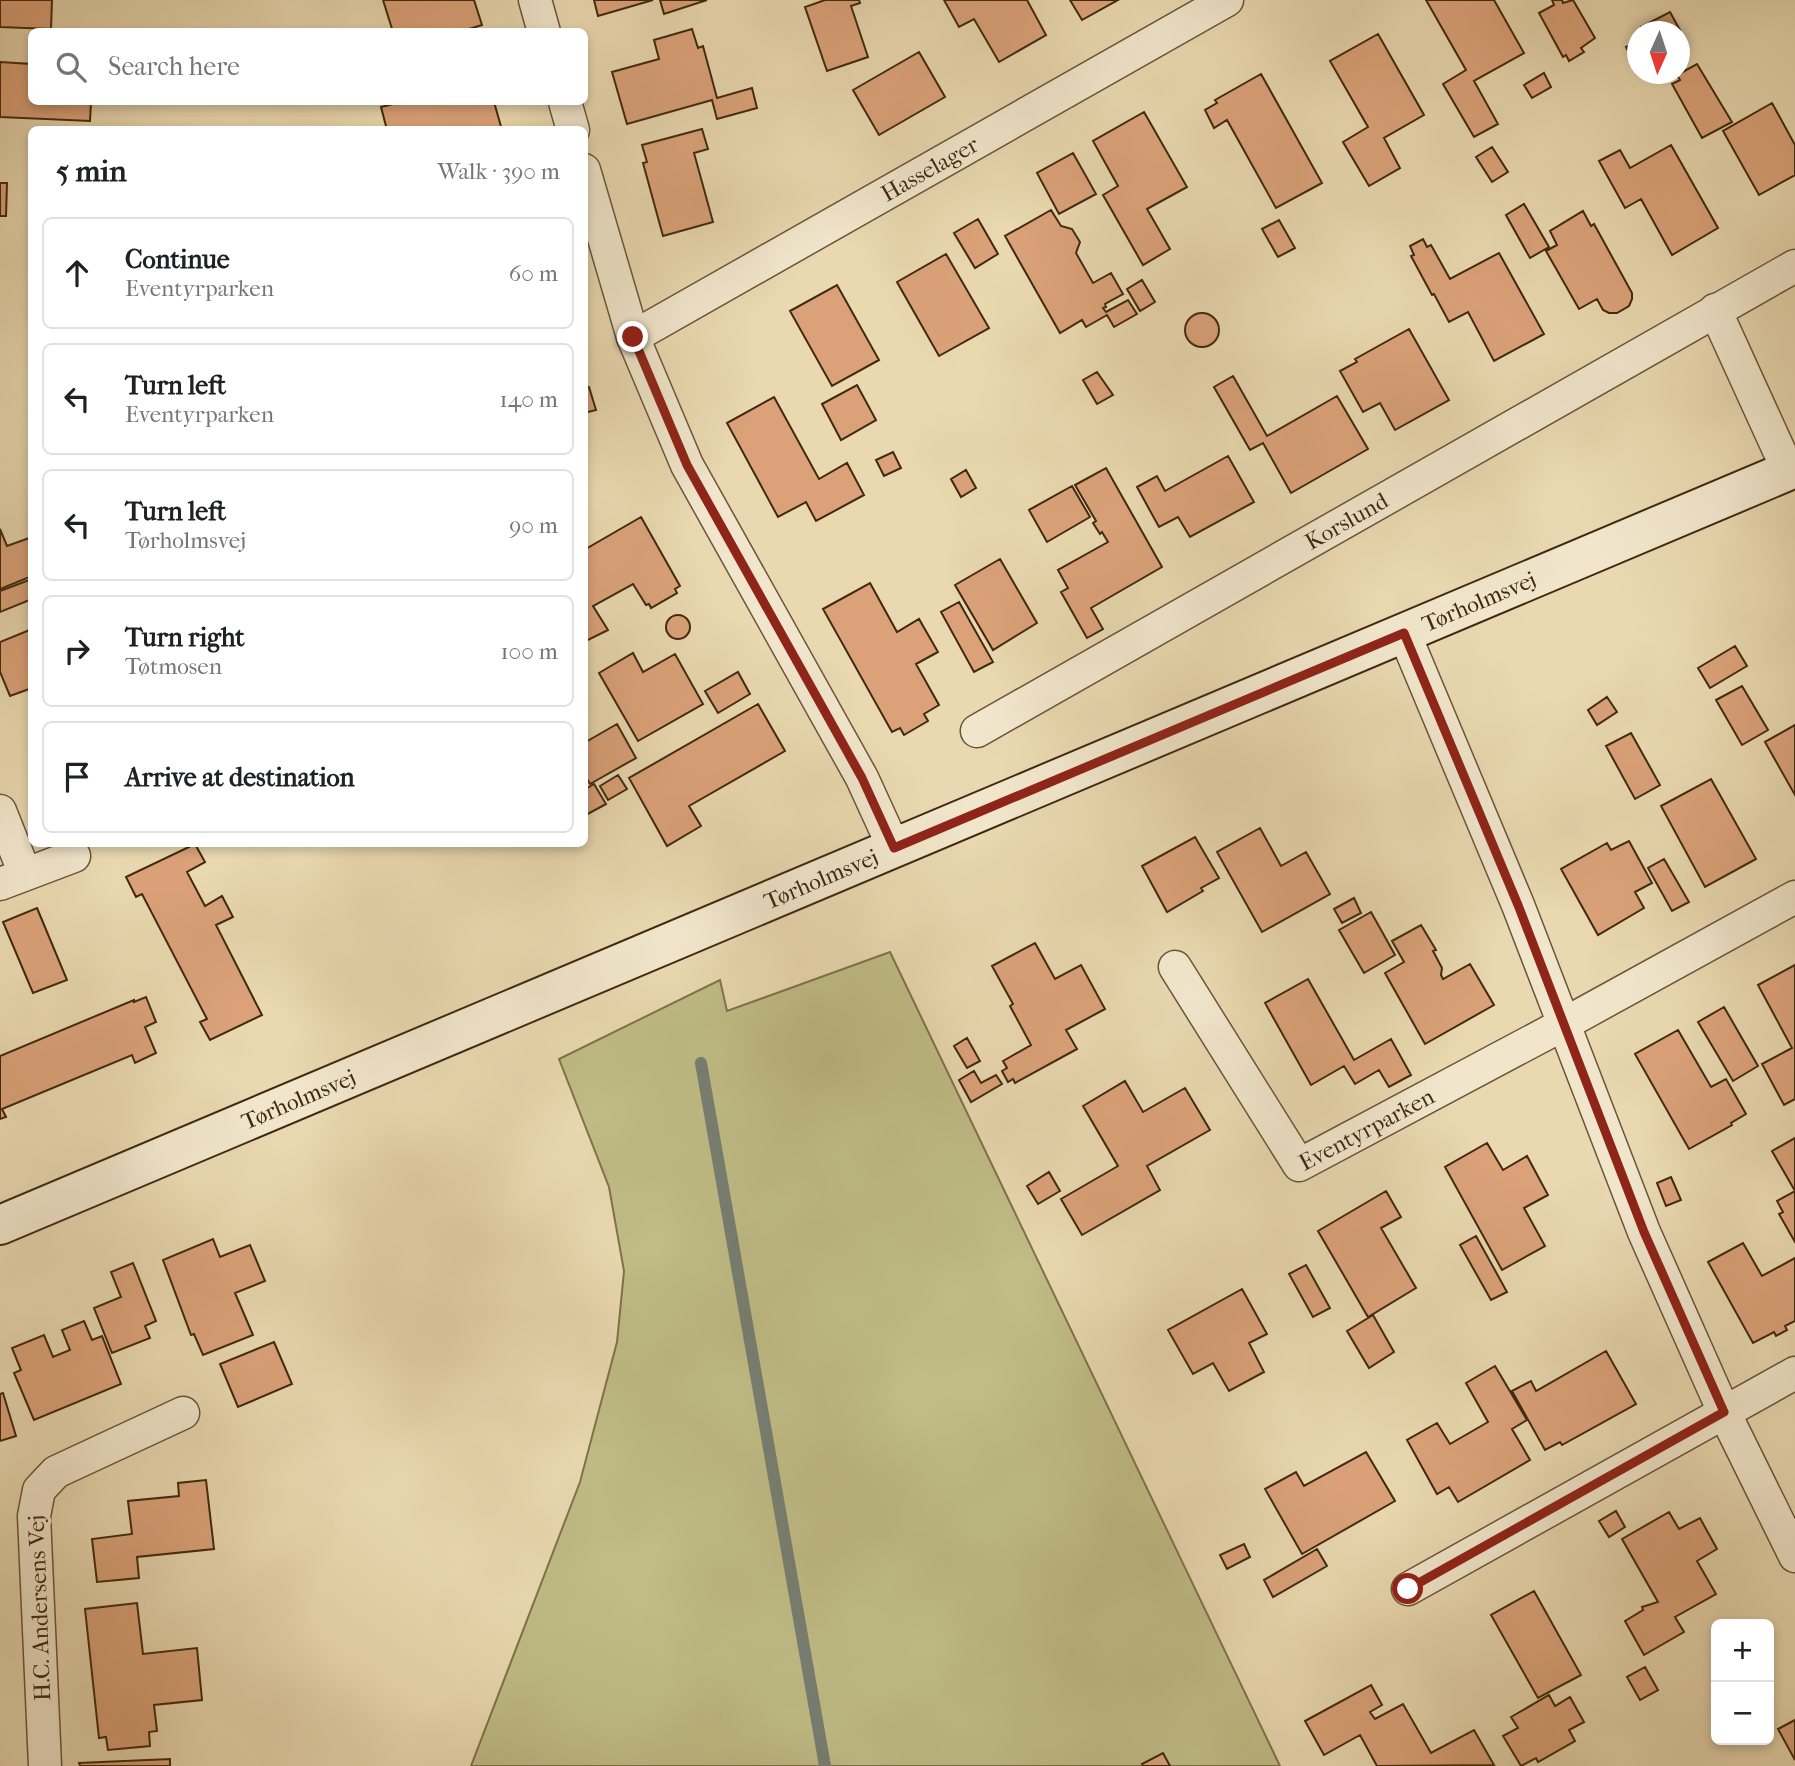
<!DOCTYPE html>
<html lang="en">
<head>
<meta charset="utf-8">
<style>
	:root { --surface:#fff; --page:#f2f2f2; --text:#202124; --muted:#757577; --line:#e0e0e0 }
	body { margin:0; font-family:"IM FELL French Canon",serif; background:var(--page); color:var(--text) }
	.controls { position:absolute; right:21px; bottom:21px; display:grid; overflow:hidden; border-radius:10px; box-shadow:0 4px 10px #0003 }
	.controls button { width:63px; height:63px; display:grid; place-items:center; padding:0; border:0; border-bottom:2px solid var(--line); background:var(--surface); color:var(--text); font:35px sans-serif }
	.compass { position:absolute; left:1627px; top:21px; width:63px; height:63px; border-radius:50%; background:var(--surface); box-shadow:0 4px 10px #0003; rotate:183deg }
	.stop { position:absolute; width:21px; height:21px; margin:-16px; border:5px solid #8f2418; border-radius:50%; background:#fff }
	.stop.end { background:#8f2418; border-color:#fff; box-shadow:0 2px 7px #0008 }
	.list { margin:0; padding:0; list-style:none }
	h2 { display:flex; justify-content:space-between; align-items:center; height:91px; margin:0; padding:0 28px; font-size:30px }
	h2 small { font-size:23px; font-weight:400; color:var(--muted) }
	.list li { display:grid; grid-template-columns:46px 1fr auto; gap:21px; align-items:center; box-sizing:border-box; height:112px; margin:0 14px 14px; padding:0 14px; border:2px solid var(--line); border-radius:10px }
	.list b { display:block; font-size:26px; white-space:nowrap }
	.list p { margin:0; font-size:23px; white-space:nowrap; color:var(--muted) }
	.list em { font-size:23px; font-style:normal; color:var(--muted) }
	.icon { flex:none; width:38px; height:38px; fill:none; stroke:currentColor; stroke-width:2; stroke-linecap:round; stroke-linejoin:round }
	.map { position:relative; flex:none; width:1795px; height:1766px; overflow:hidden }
	.search { position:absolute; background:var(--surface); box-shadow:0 4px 10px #0003; left:28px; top:28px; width:560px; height:77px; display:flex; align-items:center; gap:18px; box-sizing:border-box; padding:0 24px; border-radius:10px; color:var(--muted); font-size:26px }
	.panel { position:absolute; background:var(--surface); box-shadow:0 4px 10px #0003; left:28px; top:126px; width:560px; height:721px; border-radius:10px }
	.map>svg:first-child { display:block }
	.green { fill:#bfbc86; stroke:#80724a; stroke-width:2 }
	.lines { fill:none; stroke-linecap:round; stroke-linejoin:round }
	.stream { stroke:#777f73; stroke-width:12 }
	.building { fill:#dba279; stroke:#40290f; stroke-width:2 }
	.street-casing { stroke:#6a5537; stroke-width:35 }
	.secondary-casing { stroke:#40290f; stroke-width:42 }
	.street { stroke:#f1e6cc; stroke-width:32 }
	.secondary { stroke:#f1e6cc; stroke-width:38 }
	.route { stroke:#8f2418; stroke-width:9 }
	.labels { text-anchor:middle; stroke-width:7; stroke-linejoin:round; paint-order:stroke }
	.street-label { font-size:23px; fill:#40290f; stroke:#f1e6cc }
</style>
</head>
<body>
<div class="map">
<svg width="1795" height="1766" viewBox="0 0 1795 1766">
	<rect width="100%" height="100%" fill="#e9d8b0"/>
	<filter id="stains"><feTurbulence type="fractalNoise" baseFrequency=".00286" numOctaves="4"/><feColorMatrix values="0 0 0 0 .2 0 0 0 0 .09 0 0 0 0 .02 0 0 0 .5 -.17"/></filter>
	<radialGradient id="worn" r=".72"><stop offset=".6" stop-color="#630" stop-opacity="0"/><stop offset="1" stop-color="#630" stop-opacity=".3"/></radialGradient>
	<path class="green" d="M890,952L1280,1766H471L580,1482L617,1342L624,1271L609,1187L559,1059L720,980L727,1011Z"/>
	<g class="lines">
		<path class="stream" d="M701,1063L825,1766"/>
	</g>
	<path class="building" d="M0,0H52L51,29L0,27Z
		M383,0H474L482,25L459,32H393Z
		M594,0H653L598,16Z
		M660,0H707L664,14Z
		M825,0H859L860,3L851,6L868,57L827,71L805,7Z
		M944,0H1027L1046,35L999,62L974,19L959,27Z
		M1070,0H1118L1082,20Z
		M1426,0H1494L1524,53L1474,81L1498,124L1474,137L1443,84L1466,70Z
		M1552,0H1562L1563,3L1573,0L1595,38L1581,48L1584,52L1569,61L1566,55L1563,57L1539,13L1554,5Z
		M1670,12L1681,32H1643L1641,27Z
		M692,29L698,48L703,46L717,98L752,88L757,108L717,119L712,100L627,124L612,72L659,59L654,40Z
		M1378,34L1424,115L1384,138L1400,168L1369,186L1343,142L1368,127L1330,61Z
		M1638,41V56L1632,59L1626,47Z
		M919,52L945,97L879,135L853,90Z
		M0,62L32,64V102H91L90,121L0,117Z
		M1697,64L1732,122L1702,138L1672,84L1680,80L1677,75Z
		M1544,73L1551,87L1532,98L1524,85Z
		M1261,74L1322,183L1276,208L1227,120L1214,128L1205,110L1217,103L1215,100Z
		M401,102H494L502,130H387L381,107Z
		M1772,103L1795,145V175L1759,195L1723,131Z
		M1144,112L1187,187L1147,209L1170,249L1143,265L1103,195L1118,186L1093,141Z
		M702,129L708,149L694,153L713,222L663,236L643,163L647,162L642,145Z
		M1671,145L1718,228L1672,255L1641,199L1625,208L1599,161L1620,150L1630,168Z
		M1492,147L1508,172L1492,182L1476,157Z
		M1073,153L1096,194L1059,214L1037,173Z
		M0,183H7L6,216H0Z
		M1524,204L1549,247L1530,258L1506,215Z
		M1051,210L1061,226L1072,229L1080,242L1076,253L1093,283L1111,273L1123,294L1105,304L1106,307L1103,308L1106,312L1128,300L1137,314L1114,327L1107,315L1086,327L1082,320L1060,333L1005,236Z
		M1583,211L1591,226L1594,224L1632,293V299L1629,306L1617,313H1609L1603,310L1597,299L1579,309L1546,251L1557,245L1550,231Z
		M978,219L998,254L975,268L954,233Z
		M1279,220L1295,248L1278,257L1262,229Z
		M1423,239L1427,247L1431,245L1450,279L1499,253L1544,334L1494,361L1468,312L1449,322L1434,294L1432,295L1411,256L1414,255L1410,246Z
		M946,254L989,328L939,356L897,282Z
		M1142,280L1155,302L1140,311L1127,289Z
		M837,285L879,360L832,386L790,311Z
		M1185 330a17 17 0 1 1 34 0a17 17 0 1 1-34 0Z
		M1409,329L1449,400L1395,430L1380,403L1363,412L1340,371L1357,362L1355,359Z
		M1097,372L1113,395L1097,404L1083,380Z
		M1233,376L1267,436L1337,396L1368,449L1291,493L1263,443L1250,450L1214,387Z
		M857,385L876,420L841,440L822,404Z
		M589,387L596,410L584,413V389Z
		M774,397L819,479L847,463L864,495L816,521L806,502L778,517L727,423Z
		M893,452L901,468L884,476L876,460Z
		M1228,456L1254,502L1190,537L1178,517L1159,527L1137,487L1157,476L1165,491Z
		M1106,468L1162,567L1091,608L1103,629L1087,638L1061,592L1068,588L1058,570L1108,542L1102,532L1100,534L1093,523L1096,521L1075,485Z
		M966,470L976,488L961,497L951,479Z
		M1072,486L1090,517L1047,542L1029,510Z
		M641,517L680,586L675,589L677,593L651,608L649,604L646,605L633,584L593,606L608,630L584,642V550Z
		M0,529L7,546L32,537V576L0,589Z
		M1000,559L1037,623L993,650L955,585Z
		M32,579V599L0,612V591Z
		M870,583L897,632L919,619L938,652L916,664L939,705L924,714L928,721L904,735L900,728L892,732L823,609Z
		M959,602L993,662L974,672L941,612Z
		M666 627a12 12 0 1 1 24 0a12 12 0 1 1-24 0Z
		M32,629V688L10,696L0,672V642Z
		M1735,646L1747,666L1710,688L1698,668Z
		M633,653L643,672L675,654L703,704L638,741L599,673Z
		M738,672L750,694L718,713L705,691Z
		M1742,686L1768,730L1742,745L1716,700Z
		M1607,697L1617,712L1597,725L1588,710Z
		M758,704L785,751L689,806L701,826L667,846L629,778Z
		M617,724L636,758L590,784L584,774V743Z
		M1795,725V795L1765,742Z
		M1631,733L1660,785L1635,799L1606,746Z
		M618,775L627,789L608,800L600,786Z
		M1711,779L1756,859L1705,887L1661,806Z
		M594,784L606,804L584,816V790Z
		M1260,828L1281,866L1306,852L1330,894L1262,932L1217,852Z
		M1195,837L1219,878L1201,888L1203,891L1167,912L1142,866Z
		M1629,841L1652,883L1635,892L1644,908L1598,935L1561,869L1607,843L1611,850Z
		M195,844L205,862L187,872L205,906L222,896L233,917L216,925L262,1015L210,1040L200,1022L207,1019L142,894L136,897L126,877Z
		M1664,859L1689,902L1672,911L1648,868Z
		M1354,898L1361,913L1342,923L1334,909Z
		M37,908L67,980L33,993L3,922Z
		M1371,912L1395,955L1364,973L1339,930Z
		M1421,925L1436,950L1433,951L1442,968L1441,975L1443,979L1470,964L1494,1005L1425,1044L1385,973L1404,962L1392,941Z
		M1035,943L1055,979L1081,965L1105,1009L1066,1030L1077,1049L1015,1083L1013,1079L1008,1082L1002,1071L1007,1068L1003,1061L1031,1045L1010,1006L1013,1004L992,966Z
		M1795,965V1099L1784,1105L1762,1064L1792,1048L1758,985Z
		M1308,979L1354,1060L1391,1039L1411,1075L1389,1087L1379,1070L1355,1084L1344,1066L1311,1085L1265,1003Z
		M146,997L156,1022L145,1027L156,1053L135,1063L132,1055L2,1109L6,1117L0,1119V1056L134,1000V1002Z
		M1724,1007L1758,1066L1733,1081L1698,1022Z
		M1678,1030L1711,1087L1726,1079L1746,1114L1731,1123L1732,1125L1689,1149L1635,1054Z
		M967,1038L980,1061L967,1068L954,1046Z
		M974,1071L981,1083L996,1075L1002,1084L971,1102L959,1080Z
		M1125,1081L1143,1112L1185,1088L1210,1130L1147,1166L1160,1190L1082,1235L1061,1199L1118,1166L1083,1106Z
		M1795,1138V1242L1779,1214L1783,1212L1777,1201L1795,1191L1772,1151Z
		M1487,1143L1503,1170L1527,1156L1548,1195L1524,1208L1545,1246L1502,1270L1445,1167Z
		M1049,1172L1060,1191L1038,1204L1027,1186Z
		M1671,1177L1681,1200L1666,1206L1657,1183Z
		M1386,1191L1401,1217L1381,1228L1416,1288L1368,1317L1318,1231Z
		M1476,1236L1507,1292L1491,1300L1460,1245Z
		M213,1239L220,1257L250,1245L265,1281L235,1293L253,1335L203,1355L194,1334L191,1335L163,1260Z
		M1743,1243L1762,1276L1795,1258V1321L1785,1326L1787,1330L1776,1336L1774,1332L1753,1343L1708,1262Z
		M133,1263L156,1321L145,1326L150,1338L112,1353L94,1308L121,1297L111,1272Z
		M1306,1265L1330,1308L1313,1317L1289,1274Z
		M1242,1289L1267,1334L1249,1343L1264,1372L1229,1391L1213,1363L1193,1374L1168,1330Z
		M1373,1315L1394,1352L1369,1368L1347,1331Z
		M84,1321L92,1340L102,1336L121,1384L34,1420L14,1373L21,1370L12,1348L44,1335L53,1357L70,1350L62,1330Z
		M274,1342L292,1384L238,1407L220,1364Z
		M1606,1351L1636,1404L1562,1445L1560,1442L1545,1450L1512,1391L1531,1381L1536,1391Z
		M1495,1366L1527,1420L1512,1429L1530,1460L1458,1502L1449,1487L1437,1494L1407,1440L1437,1423L1450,1444L1488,1422L1466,1383Z
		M3,1393L16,1436L0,1441V1394Z
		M1366,1452L1395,1501L1302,1554L1265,1489L1296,1472L1304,1486Z
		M206,1480L214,1549L137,1557L139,1578L97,1582L92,1539L132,1534L128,1501L179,1496L178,1483Z
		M1616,1511L1625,1527L1609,1537L1599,1521Z
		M1669,1512L1679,1529L1700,1518L1717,1549L1697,1561L1716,1594L1675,1617L1684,1632L1644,1655L1625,1621L1643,1610L1642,1607L1658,1602L1622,1539Z
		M1244,1544L1250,1557L1227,1569L1220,1555Z
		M1317,1549L1327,1566L1273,1597L1264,1580Z
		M1534,1591L1581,1675L1538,1698L1491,1615Z
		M137,1603L143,1654L197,1648L202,1700L154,1705L157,1731L149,1732L150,1746L108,1750L106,1737L99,1738L85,1609Z
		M1645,1667L1658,1690L1640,1700L1627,1677Z
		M1371,1685L1382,1705L1370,1712L1375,1719L1403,1704L1431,1753L1474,1730L1494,1765L1377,1766L1360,1735L1324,1755L1305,1721Z
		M1549,1695L1555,1706L1570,1697L1584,1722L1569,1730L1575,1741L1538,1762L1536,1758L1521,1766L1503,1736L1518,1728L1511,1717Z
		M1795,1720V1760L1778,1729Z
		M1163,1753L1170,1766H1143L1142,1764Z
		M170,1759V1766H80L79,1763Z"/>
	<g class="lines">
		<defs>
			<g id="street">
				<path d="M535,0L544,32"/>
				<path d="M565,102L573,130"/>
				<path d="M584,170L633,337L687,465L862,778L894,848"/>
				<path d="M1715,310L1788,470"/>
				<path id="s1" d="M633,337L1227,0"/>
				<path d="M1404,633L1518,905L1644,1232L1724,1412L1795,1556"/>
				<path id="s2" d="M977,731L1795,266"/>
				<path d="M0,811L25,874"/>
				<path d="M0,884L74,856"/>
				<path id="s3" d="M1175,967L1299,1165L1564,1024L1795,897"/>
				<path d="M1408,1589L1795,1373"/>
				<path d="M45,1766L34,1516L39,1490L56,1472L183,1413"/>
			</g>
			<g id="secondary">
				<path id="s4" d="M0,1225L1795,468"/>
			</g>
		</defs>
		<use href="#street" class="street-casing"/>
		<use href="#secondary" class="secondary-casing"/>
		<use href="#street" class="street"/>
		<use href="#secondary" class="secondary"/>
	</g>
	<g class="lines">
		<path class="route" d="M633,337L687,465L862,778L894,848L1404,633L1518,905L1644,1232L1724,1412L1408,1589"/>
	</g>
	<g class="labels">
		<g class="street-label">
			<text dy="8" stroke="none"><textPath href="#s1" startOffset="341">Hasselager</textPath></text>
			<text dy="8" stroke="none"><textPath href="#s2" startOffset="425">Korslund</textPath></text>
			<text dy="8" stroke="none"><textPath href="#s4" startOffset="1605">Tørholmsvej</textPath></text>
			<text dy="8" stroke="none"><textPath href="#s4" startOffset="891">Tørholmsvej</textPath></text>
			<text dy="8" stroke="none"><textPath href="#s4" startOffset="324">Tørholmsvej</textPath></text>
			<text dy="8" stroke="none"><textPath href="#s3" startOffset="310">Eventyrparken</textPath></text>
			<text transform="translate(39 1608) rotate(-92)" y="8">H.C. Andersens Vej</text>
		</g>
	</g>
	<rect width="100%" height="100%" filter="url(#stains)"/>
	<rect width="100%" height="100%" fill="url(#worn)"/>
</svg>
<div class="controls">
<button>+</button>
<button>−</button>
</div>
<svg class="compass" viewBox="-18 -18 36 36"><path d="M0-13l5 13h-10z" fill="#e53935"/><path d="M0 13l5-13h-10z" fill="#757577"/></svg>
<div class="stop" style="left:1408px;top:1589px"></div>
<div class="stop end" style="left:633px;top:337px"></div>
<div class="search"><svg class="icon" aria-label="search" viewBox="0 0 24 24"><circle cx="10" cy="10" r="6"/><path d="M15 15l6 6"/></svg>Search here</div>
<section class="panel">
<h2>5 min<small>Walk · 390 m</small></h2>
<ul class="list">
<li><svg class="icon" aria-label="ahead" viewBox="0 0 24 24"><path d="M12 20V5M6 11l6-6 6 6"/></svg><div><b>Continue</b><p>Eventyrparken</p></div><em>60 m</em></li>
<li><svg class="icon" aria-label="left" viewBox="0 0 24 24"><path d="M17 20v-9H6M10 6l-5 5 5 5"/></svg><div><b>Turn left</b><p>Eventyrparken</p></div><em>140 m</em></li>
<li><svg class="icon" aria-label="left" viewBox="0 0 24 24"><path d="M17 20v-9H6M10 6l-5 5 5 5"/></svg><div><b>Turn left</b><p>Tørholmsvej</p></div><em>90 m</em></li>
<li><svg class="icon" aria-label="right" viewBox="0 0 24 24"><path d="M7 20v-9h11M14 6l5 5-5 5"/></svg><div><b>Turn right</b><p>Tøtmosen</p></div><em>100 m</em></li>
<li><svg class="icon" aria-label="arrive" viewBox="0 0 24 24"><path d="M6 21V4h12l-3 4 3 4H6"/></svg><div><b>Arrive at destination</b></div></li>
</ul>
</section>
</div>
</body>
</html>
